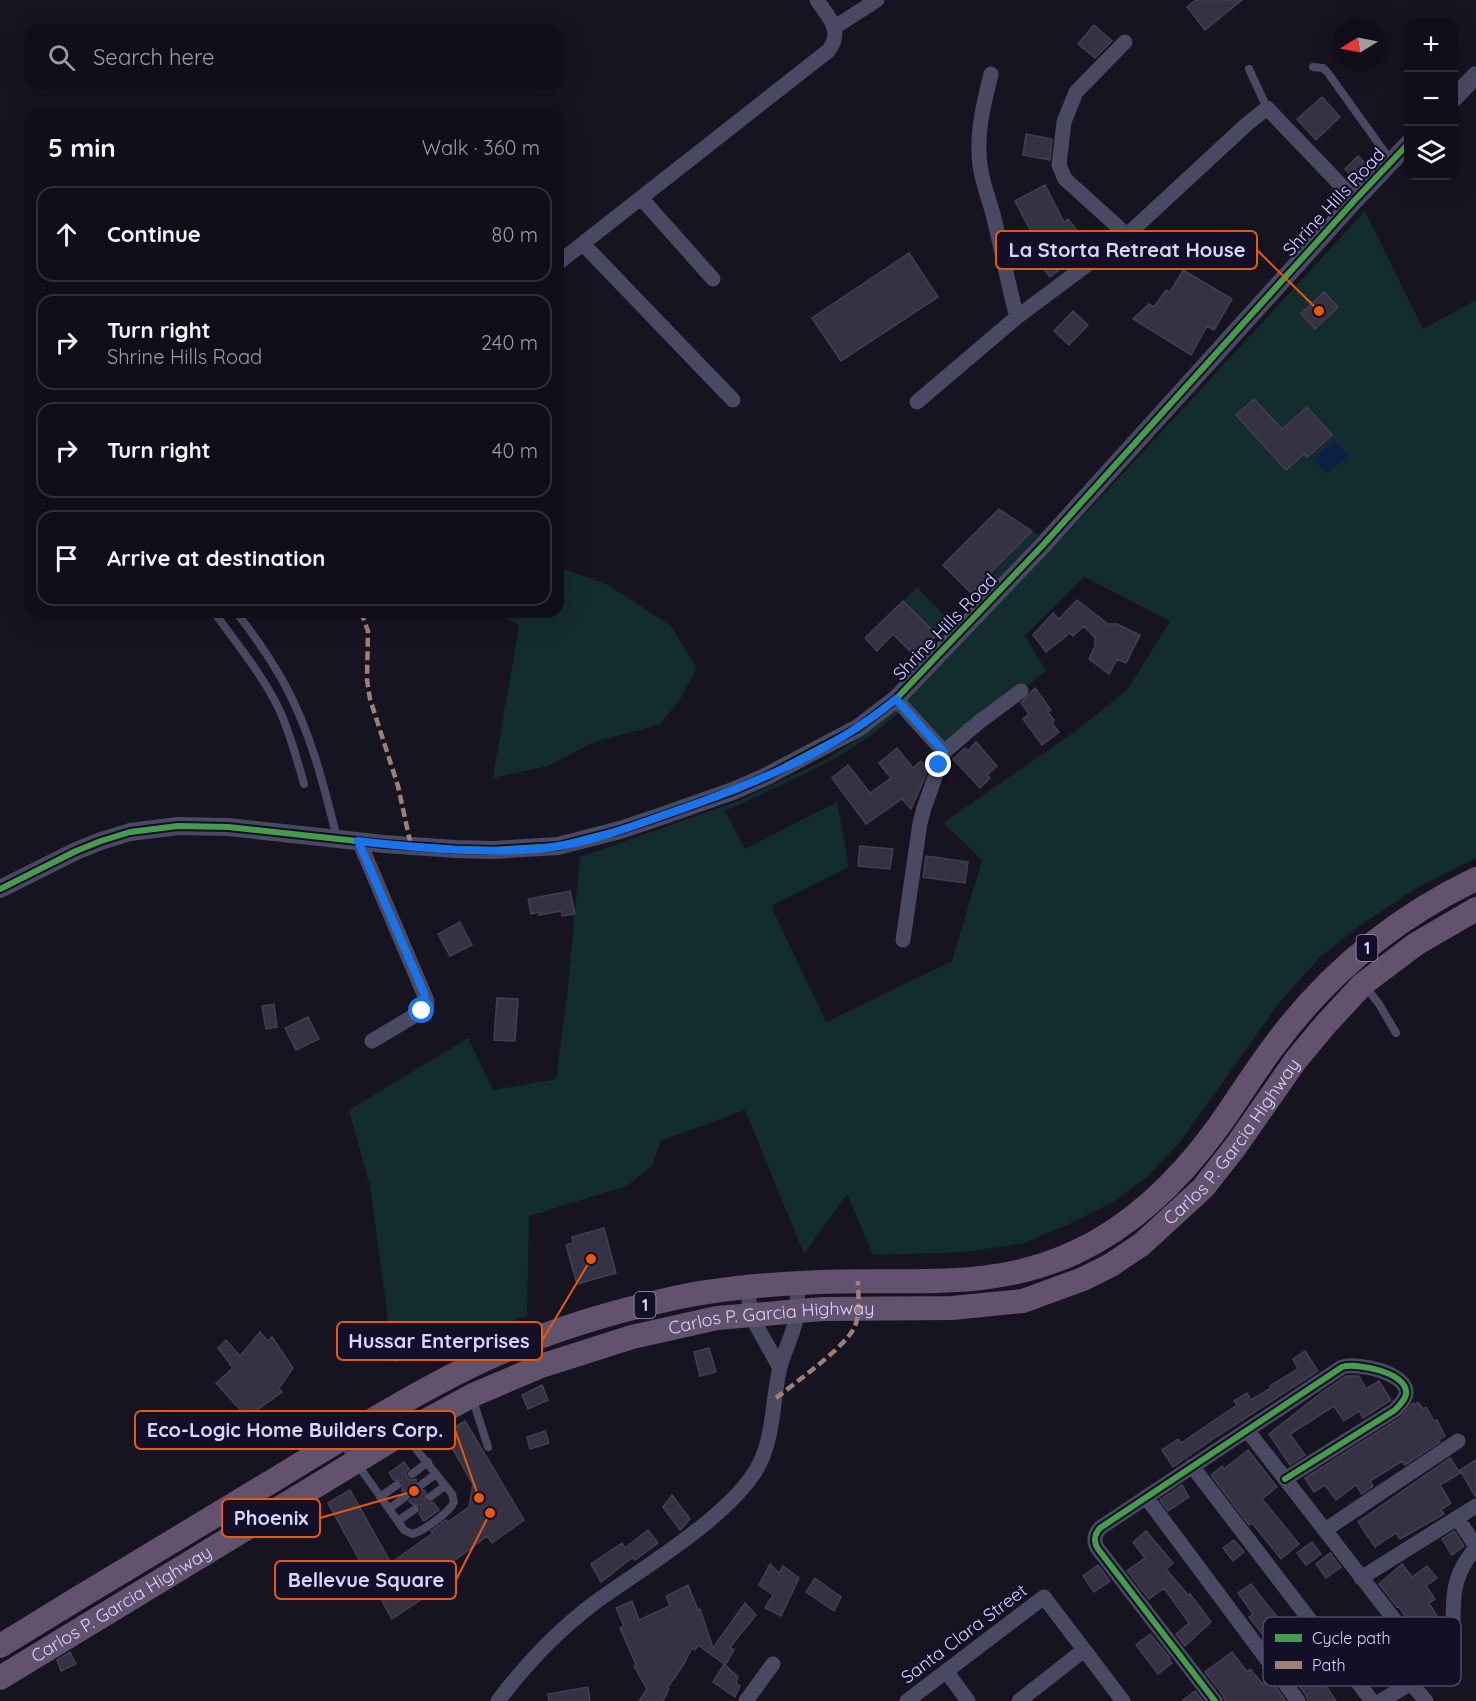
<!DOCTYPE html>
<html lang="en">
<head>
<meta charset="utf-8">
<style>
	:root { --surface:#100f19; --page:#191822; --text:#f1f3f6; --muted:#9c9ca2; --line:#302f38 }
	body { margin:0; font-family:Quicksand,sans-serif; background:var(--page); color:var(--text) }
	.controls { position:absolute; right:18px; top:18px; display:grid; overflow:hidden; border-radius:12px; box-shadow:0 6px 24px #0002 }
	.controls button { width:54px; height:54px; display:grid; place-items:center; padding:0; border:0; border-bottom:2px solid var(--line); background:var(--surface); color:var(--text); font:30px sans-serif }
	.compass { position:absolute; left:1332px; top:18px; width:54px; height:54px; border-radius:50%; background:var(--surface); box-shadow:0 6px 24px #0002; rotate:260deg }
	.stop { position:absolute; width:18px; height:18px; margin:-14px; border:4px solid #1a73e8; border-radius:50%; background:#fff }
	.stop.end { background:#1a73e8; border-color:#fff; box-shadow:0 2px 6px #0008 }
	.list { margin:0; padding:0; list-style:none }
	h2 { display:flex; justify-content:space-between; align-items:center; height:78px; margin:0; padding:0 24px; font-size:26px }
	h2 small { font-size:20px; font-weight:400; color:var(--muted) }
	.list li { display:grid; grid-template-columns:39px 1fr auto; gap:18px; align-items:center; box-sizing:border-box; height:96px; margin:0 12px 12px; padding:0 12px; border:2px solid var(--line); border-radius:18px }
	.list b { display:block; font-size:22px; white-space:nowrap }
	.list p { margin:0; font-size:20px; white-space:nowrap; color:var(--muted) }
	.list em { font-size:20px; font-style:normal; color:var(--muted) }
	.icon { flex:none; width:33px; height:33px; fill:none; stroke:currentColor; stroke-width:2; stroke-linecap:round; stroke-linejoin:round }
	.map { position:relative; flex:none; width:1476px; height:1701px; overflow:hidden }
	.search { position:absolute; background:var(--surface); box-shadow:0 6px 24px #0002; left:24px; top:24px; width:540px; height:66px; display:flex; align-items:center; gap:15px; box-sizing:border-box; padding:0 21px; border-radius:18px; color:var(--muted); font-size:22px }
	.panel { position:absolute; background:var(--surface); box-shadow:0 6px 24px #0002; left:24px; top:108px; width:540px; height:510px; border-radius:18px }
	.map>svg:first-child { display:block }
	.green { fill:#132c2d; fill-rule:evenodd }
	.water { fill:#0d2144 }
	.building { fill:#343243; stroke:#433f54; stroke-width:1.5 }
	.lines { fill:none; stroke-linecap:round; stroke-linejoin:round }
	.service { stroke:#4a4962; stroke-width:8 }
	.minor { stroke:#4a4962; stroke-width:15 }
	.tertiary { stroke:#4a4962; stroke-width:18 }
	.trunk { stroke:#62526e; stroke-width:24 }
	.quiet { stroke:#9e8076; stroke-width:4.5; stroke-dasharray:9 4.5; stroke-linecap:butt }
	.cycleway-casing { stroke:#130f26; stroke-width:10 }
	.cycleway { stroke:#469c4c; stroke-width:6 }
	.route { stroke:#1a73e8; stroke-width:8 }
	.labels { text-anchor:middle; stroke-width:4.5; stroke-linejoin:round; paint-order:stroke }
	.shield { fill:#130f26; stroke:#9e99be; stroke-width:1.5 }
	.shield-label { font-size:16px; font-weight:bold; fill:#d9d4ff }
	.street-label { font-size:18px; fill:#d9d4ff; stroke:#130f26 }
	.key { fill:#130f26; stroke:#4e4a67; stroke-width:1.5 }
	.key-label { font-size:16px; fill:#d9d4ff }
	.leader { fill:none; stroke:#e8590c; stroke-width:2 }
	.callout-dot { fill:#e8590c; stroke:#130f26; stroke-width:2 }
	.callout { fill:#130f26; stroke:#e8590c; stroke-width:2 }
	.callout-label { font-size:20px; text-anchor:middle; font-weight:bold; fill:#d9d4ff }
</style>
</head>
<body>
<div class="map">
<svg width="1476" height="1701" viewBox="0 0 1476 1701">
	<rect width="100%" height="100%" fill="#161421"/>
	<path class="green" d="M1365,211L1423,329L1476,300V858L1417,888L1362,924L1320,957L1279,1003L1180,1142L1148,1176L1111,1203L1067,1225L1024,1243L966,1252L873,1255L847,1194L804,1254L745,1110L661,1141L652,1166L627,1186L529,1216L527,1316L394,1363L370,1186L349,1110L468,1038L493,1090L556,1079L567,996L580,857L738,801L825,760L871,730L910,697L1118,479ZM1084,577L1170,621L1128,689L1074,732L943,823L982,860L952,961L826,1022L771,906L849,867L837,802L745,849L725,811C772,789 820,770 864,740C878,731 891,719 904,708L944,752L1046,671L1025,636Z
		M1032,531L1039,535L983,596L977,590L972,595Z
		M558,567L608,585L671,626L697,668L679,701L660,724L592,743L548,766L493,778L519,626L498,612H558Z
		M917,587L955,626L942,640L903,601Z"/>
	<path class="water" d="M1334,440L1348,456L1327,474L1313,459Z"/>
	<path class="building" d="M1196,0H1242L1205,30L1187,7Z
		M1094,25L1112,41L1095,58L1078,44Z
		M1322,97L1340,117L1316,140L1297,119Z
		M1026,134L1052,139L1050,160L1023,155Z
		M1358,156L1370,168L1357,182L1345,169Z
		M1045,185L1064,222L1068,219L1090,247L1050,277L1029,249L1037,243L1015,201Z
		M909,253L938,297L841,361L812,318Z
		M1183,270L1232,299L1214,330L1207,326L1191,355L1133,319L1149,304L1154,307L1166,290L1170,292Z
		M1324,292L1338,307L1315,329L1301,314Z
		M1073,311L1088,325L1069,345L1054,331Z
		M1254,399L1282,429L1307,407L1332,435L1307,457L1304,454L1286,470L1236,415Z
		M999,509L1032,531L971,593L943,565Z
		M1077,600L1108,624H1117L1140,635L1126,663L1117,659L1109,674L1089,659L1095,646V638L1084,626L1073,636L1070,633L1046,652L1033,635L1053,613L1059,619Z
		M903,601L937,635L916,657L893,634L877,651L865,638Z
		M1035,688L1051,710L1048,712L1054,720L1052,723L1059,732L1042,745L1023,719L1029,714L1021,703Z
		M976,742L997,766L987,775L990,778L980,788L953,759L965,748L968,751Z
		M897,748L913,768L921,761L928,769L922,784L911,809L902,799L866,824L832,778L848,765L870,793L891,778L879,763Z
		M860,846L893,849L890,869L858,866Z
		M926,856L968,862L965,883L923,877Z
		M570,891L575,914L562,916L561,911L539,915V912L531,914L528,899Z
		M460,922L472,945L450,956L438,934Z
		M497,998L518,999L515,1041L494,1040Z
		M274,1004L277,1027L266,1029L262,1006Z
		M308,1017L319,1039L296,1050L285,1028Z
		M604,1228L616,1273L577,1284L566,1245L573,1243L572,1237Z
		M260,1332L268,1341L272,1337L293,1368L279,1388L282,1392L247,1417L216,1383L233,1368L218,1348L226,1340L240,1356Z
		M709,1348L716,1372L700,1376L694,1352Z
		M1305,1351L1318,1371L1216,1437L1173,1467L1162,1450L1178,1439L1181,1443L1237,1405L1234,1401L1247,1393L1251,1400L1271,1388L1270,1386L1298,1369L1293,1359Z
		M1346,1376H1359L1366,1389L1379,1381L1391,1400L1363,1418L1359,1411L1344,1421L1334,1406L1315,1418L1290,1434L1305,1455L1290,1465L1269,1434L1321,1393Z
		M542,1385L548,1400L528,1409L522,1395Z
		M1418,1402L1423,1409L1426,1407L1434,1421L1437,1420L1445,1436L1439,1440L1440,1442L1405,1465L1402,1461L1370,1481L1373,1486L1362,1494L1356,1485L1336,1500L1325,1485L1314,1492L1305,1478L1400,1418L1413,1403L1414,1405Z
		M465,1421L524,1520L492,1543L487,1536L426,1582L432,1592L392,1619L328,1503L350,1490L391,1563L433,1533L431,1531L446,1520L448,1522L469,1507L473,1484L444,1434Z
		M545,1431L549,1443L530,1449L527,1437Z
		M1248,1450L1277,1487L1262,1499L1299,1544L1281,1559L1252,1523L1249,1525L1211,1475L1222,1466L1224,1469Z
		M1450,1458L1460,1473L1440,1485L1451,1503L1441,1510L1444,1514L1400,1539L1396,1533L1375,1547L1358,1522Z
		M1476,1460V1496H1475L1460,1470Z
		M404,1462L409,1469L406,1472L407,1477L410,1480L416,1479L417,1489L424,1490L426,1492L425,1500L428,1503L433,1502L439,1510L424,1521L419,1514L421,1509L420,1505L412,1504L409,1501L412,1498L411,1493L408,1490L402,1491V1481L394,1480L389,1473Z
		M1182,1485L1189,1497L1168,1511L1160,1500Z
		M672,1495L690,1519L680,1530L663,1507Z
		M648,1530L658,1543L635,1560L633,1557L601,1582L591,1564L622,1543L625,1548Z
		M1146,1531L1173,1563L1166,1569L1188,1595L1190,1594L1211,1622L1185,1646L1176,1634L1189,1623L1164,1588L1149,1599L1127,1571L1145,1558L1133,1542Z
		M1454,1531L1464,1546L1452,1555L1442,1539Z
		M1234,1540L1244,1552L1233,1561L1223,1548Z
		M1312,1542L1321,1554L1306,1565L1297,1553Z
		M1330,1553L1341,1567L1326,1578L1316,1564Z
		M770,1564L779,1573L783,1566L799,1578L781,1616L765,1608L773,1595L759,1585Z
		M1402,1564L1412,1577L1427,1566L1437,1578L1426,1586L1435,1599L1429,1603L1443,1626L1422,1639L1398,1606L1397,1607L1379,1584Z
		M1098,1565L1110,1581L1094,1592L1083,1576Z
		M815,1578L841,1597L834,1611L806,1592Z
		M1251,1584L1296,1641L1303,1635L1318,1655L1310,1662L1336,1701H1308L1306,1695L1272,1649L1273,1648L1249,1617L1253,1614L1238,1593Z
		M688,1585L698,1610L700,1609L713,1648L745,1603L756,1615L730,1647L734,1650L725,1665L738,1677L736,1683L740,1686L735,1697L713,1682L724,1664L698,1645L695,1650L692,1648L682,1667L667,1688L669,1689L663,1701H639L647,1689L634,1666L636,1665L620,1628L624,1626L616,1608L632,1601L639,1620L670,1606L666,1596Z
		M1150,1634L1170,1658L1169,1659L1172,1663L1158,1674L1136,1645Z
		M70,1652L76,1664L61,1671L57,1660Z
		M1232,1652L1247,1672L1250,1669L1263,1684L1270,1679L1286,1701H1225L1223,1695L1205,1672Z
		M588,1687L590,1701H549L548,1694Z
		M1195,1691L1203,1701H1182Z"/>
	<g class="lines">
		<path class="service" d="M1313,67L1323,68L1328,73L1391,161
			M1249,69L1267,108
			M214,612C237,644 262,674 279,709C290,733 297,759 304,784
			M236,612C254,635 271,659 285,685C311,733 324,786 337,838
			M1365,986L1379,1004L1396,1033
			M473,1400L488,1447
			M341,1441L404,1530L412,1534C422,1532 450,1512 454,1502L452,1494L404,1434
			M412,1474L428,1462
			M421,1485L436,1474
			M380,1497L397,1485
			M430,1497L445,1486
			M389,1509L406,1496
			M398,1521L415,1509"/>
		<path class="minor" d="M835,27L877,0
			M1125,42L1076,92L1064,122L1059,165L1065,179L1127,235
			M991,74C985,99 978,125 979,151C979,175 988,195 994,218C1002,251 1008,285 1017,317
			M641,198L713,279
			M583,244L733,400
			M558,263L828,51C844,31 829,18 817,0
			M917,402L1017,317L1127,235L1247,124L1267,108L1355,200
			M896,699L944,752
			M359,841L427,1001L426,1008L422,1011L372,1041
			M903,940L920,823L924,808L944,752L979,722L1021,691
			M748,1287L750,1314L780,1368
			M1247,1430L1432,1668
			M1192,1466L1372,1701
			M1146,1497L1298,1701
			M1457,1518L1476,1546
			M1325,1530L1458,1441
			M1361,1578L1476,1506
			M946,1671L968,1701
			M1410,1682L1426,1701
			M498,1701C526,1664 556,1632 593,1604C640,1569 743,1510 763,1456C774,1428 773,1396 780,1367C785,1348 796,1329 798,1310C799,1302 796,1292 796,1283
			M746,1701L773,1664
			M907,1701L1044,1597L1123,1701
			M1019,1701L1084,1650
			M1215,1701L1098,1549C1093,1541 1094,1535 1100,1528L1342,1367C1357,1362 1409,1373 1406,1394C1405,1401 1399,1405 1395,1410L1285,1479
			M1381,1701C1397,1691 1433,1672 1443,1658C1457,1639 1451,1612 1455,1589C1458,1573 1465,1560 1476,1548"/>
		<path class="tertiary" d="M1454,98L1476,75
			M0,889L76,851L101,841L130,832L178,826L228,827L384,844L455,849L493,850L558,846L620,830L656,818L733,791L765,777L858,728L896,699L1043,545L1355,200L1408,144"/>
		<g class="trunk">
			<path d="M0,1646C91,1590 183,1535 274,1480C338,1441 402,1400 469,1367C531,1337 599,1315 666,1300C716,1288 769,1284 821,1282C912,1278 990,1292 1076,1252C1134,1225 1181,1178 1218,1127C1238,1099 1256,1069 1277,1042C1330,971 1397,917 1476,879"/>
			<path id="s1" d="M0,1678L403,1433L473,1395L541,1366L632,1337L717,1318L823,1309L952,1308L1023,1301L1083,1279L1111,1265L1142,1244L1203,1188L1236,1146L1296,1060L1325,1025L1363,984L1416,944L1476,909"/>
		</g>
		<path class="quiet" d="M361,612L368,631L367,680L370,699L398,786L411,846
			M776,1398C795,1383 845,1347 854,1328C861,1315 858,1296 858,1281"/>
		<defs>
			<path id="cycleway" d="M0,889L76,851L101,841L130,832L178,826L228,827L384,844L455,849L493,850L558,846L620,830L656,818L733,791L765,777L858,728L896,699L1043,545L1355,200L1408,144
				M1215,1701L1098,1549C1093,1541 1094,1535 1100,1528L1342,1367C1357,1362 1409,1373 1406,1394C1405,1401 1399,1405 1395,1410L1285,1479"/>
		</defs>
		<use href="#cycleway" class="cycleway-casing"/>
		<use href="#cycleway" class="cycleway"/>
	</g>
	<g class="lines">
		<path class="route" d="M422,1011L426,1008L424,993L358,841C419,848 499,856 559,846C595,840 630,827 664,815C746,787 828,755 896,699L944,752L939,765"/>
	</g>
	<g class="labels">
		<g class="shield">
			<rect x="1356.5" y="935" width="21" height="26" rx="4.5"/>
			<rect x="634.5" y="1292" width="21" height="26" rx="4.5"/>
		</g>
		<g class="shield-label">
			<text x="1367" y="954">1</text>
			<text x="645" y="1311">1</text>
		</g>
		<g class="street-label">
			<text transform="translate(1334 202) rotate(-47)" y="6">Shrine Hills Road</text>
			<text transform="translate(945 627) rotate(-46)" y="6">Shrine Hills Road</text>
			<text dy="6" stroke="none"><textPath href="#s1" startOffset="1384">Carlos P. Garcia Highway</textPath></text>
			<text dy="6" stroke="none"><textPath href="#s1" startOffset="862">Carlos P. Garcia Highway</textPath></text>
			<text dy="6" stroke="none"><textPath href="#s1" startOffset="142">Carlos P. Garcia Highway</textPath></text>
			<text transform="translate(964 1634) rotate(-37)" y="6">Santa Clara Street</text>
		</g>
	</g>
	<rect x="1263" y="1617" width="198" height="69" rx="9" class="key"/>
	<rect x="1275" y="1634" width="27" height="8" fill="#469c4c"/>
	<rect x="1275" y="1661" width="27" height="8" fill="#9e8076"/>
	<g class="key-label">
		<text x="1312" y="1644">Cycle path</text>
		<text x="1312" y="1671">Path</text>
	</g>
	<path class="leader" d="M1319 311L1257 250M591 1259L542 1341M479 1498L455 1430M414 1491L320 1518M490 1513L456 1580"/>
	<g class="callout-dot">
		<circle cx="1319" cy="311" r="6"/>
		<circle cx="591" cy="1259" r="6"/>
		<circle cx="479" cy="1498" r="6"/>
		<circle cx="414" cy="1491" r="6"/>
		<circle cx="490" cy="1513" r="6"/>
	</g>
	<g class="callout">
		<rect x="996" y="231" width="261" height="38" rx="6"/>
		<rect x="337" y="1322" width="205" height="38" rx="6"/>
		<rect x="135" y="1411" width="320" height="38" rx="6"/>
		<rect x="222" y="1499" width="98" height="38" rx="6"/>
		<rect x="275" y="1561" width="181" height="38" rx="6"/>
	</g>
	<g class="callout-label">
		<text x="1127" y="257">La Storta Retreat House</text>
		<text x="439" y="1348">Hussar Enterprises</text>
		<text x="295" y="1437">Eco-Logic Home Builders Corp.</text>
		<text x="271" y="1525">Phoenix</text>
		<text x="366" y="1587">Bellevue Square</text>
	</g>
</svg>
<div class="controls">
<button>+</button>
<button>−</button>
<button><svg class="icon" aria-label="layers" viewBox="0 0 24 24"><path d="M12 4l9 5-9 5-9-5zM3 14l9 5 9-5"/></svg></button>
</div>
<svg class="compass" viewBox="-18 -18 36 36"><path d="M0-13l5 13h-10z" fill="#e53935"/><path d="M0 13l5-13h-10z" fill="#9c9ca2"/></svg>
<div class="stop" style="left:422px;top:1011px"></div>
<div class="stop end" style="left:939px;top:765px"></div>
<div class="search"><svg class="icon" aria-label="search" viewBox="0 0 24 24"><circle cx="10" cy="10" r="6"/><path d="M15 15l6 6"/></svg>Search here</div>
<section class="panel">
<h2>5 min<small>Walk · 360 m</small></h2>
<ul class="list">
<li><svg class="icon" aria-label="ahead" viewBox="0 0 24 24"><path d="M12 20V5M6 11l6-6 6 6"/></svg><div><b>Continue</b></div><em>80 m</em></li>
<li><svg class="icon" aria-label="right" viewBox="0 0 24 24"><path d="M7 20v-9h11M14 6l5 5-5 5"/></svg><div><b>Turn right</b><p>Shrine Hills Road</p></div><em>240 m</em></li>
<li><svg class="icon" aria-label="right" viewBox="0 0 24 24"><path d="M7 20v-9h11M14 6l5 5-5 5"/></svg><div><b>Turn right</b></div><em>40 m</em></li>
<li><svg class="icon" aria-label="arrive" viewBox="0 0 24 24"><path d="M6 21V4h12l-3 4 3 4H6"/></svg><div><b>Arrive at destination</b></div></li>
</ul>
</section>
</div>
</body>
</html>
